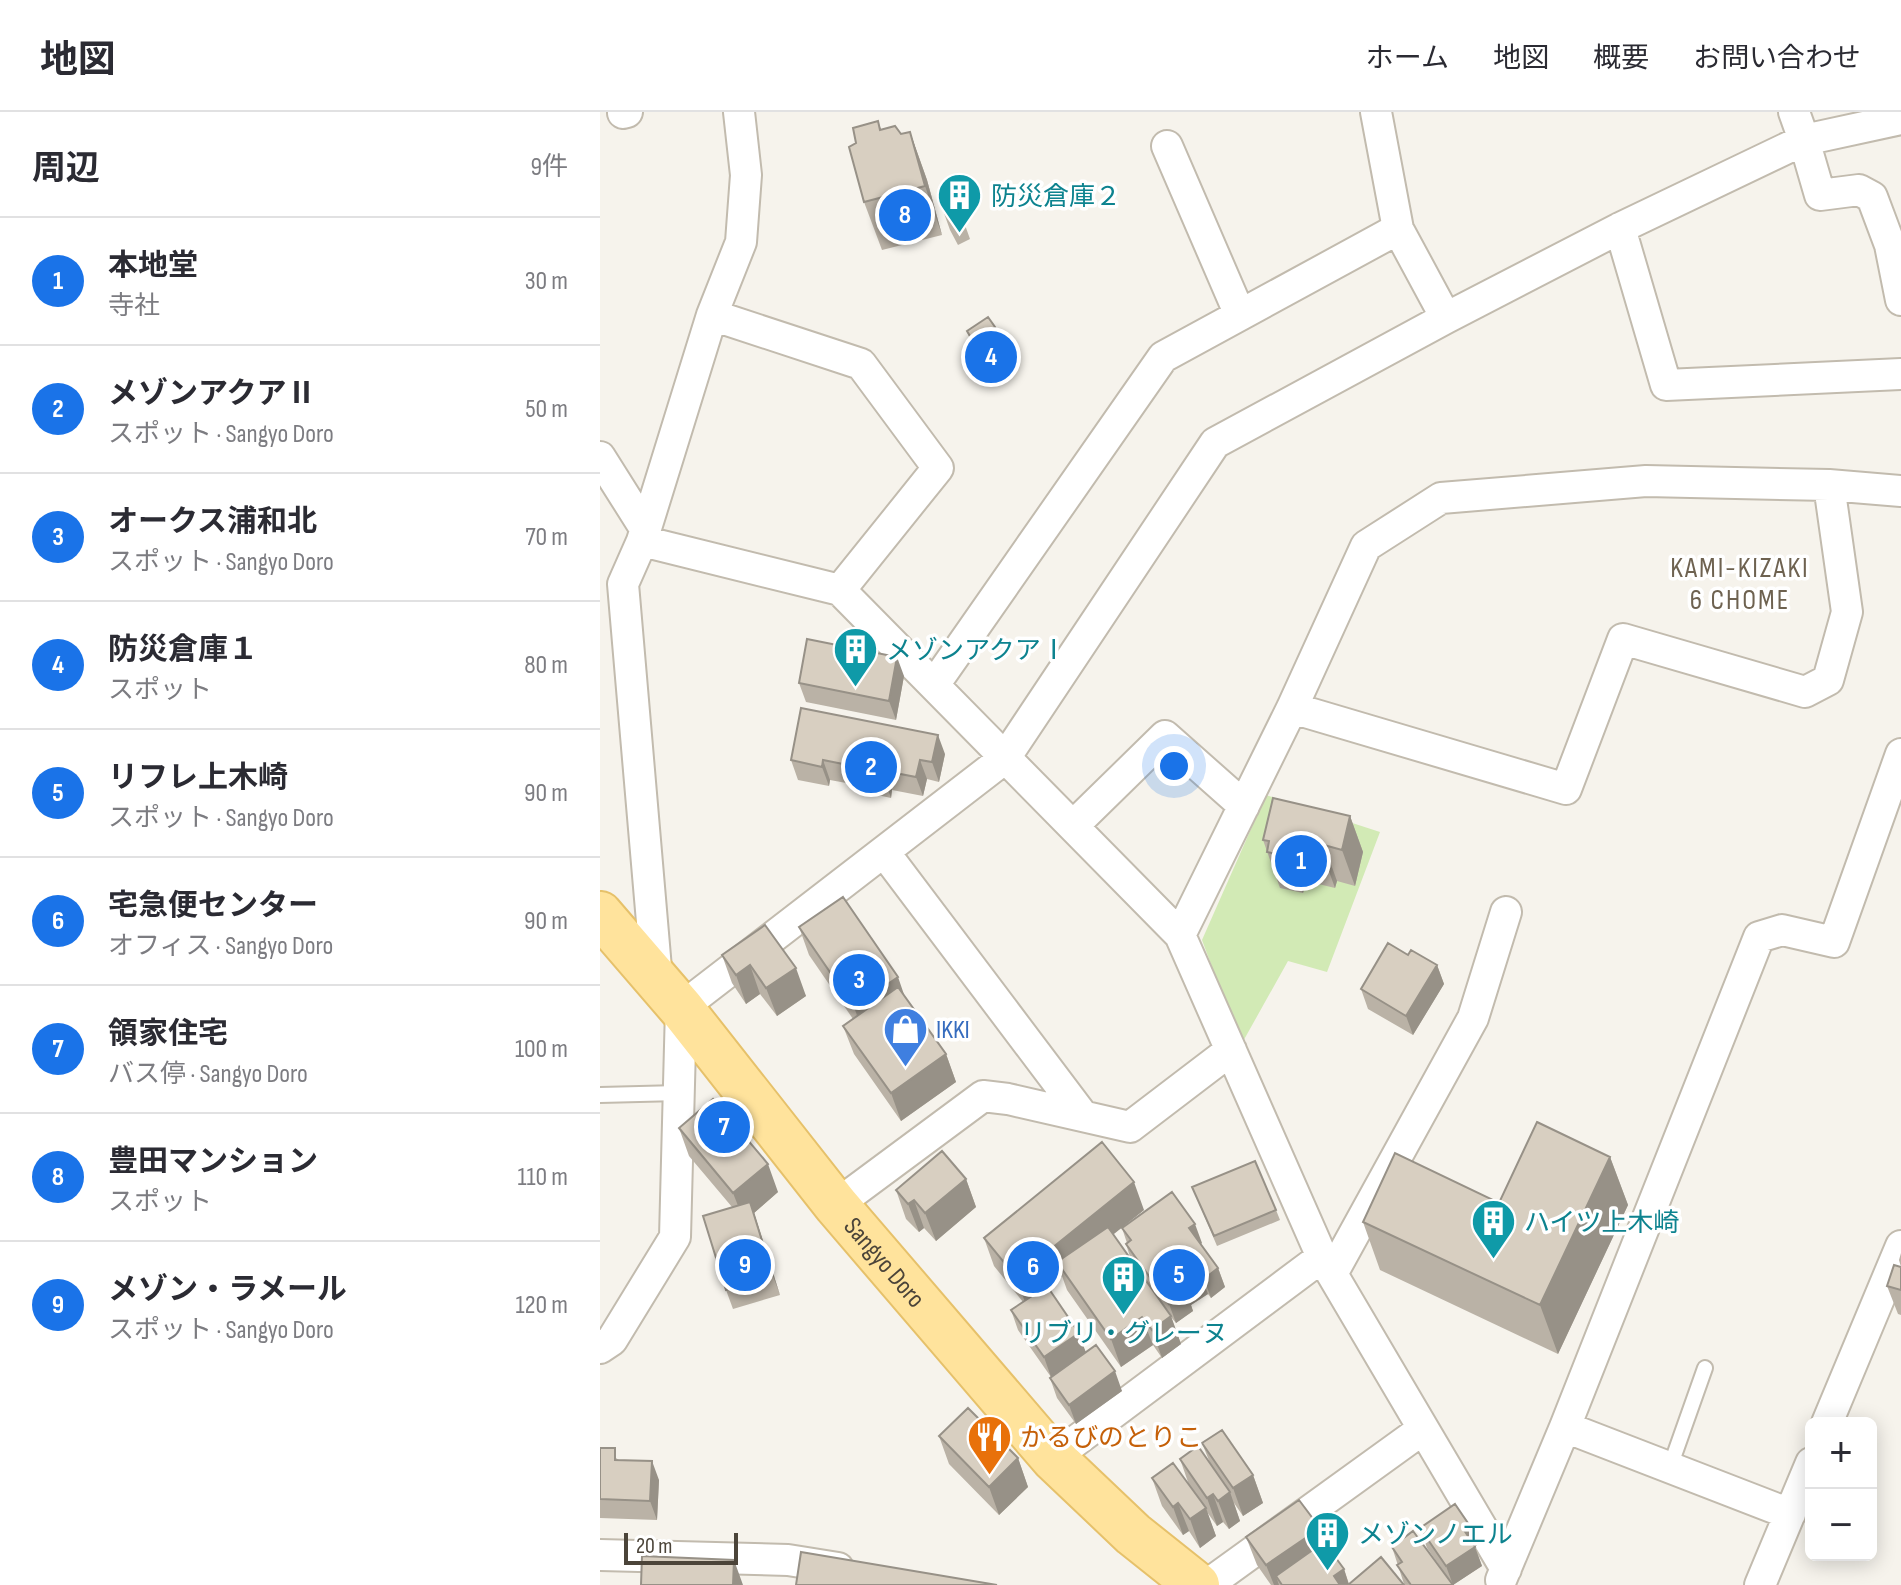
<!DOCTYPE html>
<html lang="ja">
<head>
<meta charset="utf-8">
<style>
	:root { --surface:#fff; --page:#f2f2f3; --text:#2b2b33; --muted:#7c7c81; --line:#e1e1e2; --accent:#1a73e8 }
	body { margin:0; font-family:"Sofia Sans Condensed","Noto Sans JP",sans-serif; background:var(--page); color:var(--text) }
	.controls { position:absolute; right:24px; bottom:24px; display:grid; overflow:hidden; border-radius:12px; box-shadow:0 4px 20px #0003 }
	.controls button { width:72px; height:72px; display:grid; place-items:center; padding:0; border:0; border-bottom:2px solid var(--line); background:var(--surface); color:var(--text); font:40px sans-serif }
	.scale { position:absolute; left:24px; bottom:20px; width:114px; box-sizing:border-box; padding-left:8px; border:4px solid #4b4439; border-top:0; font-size:22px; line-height:28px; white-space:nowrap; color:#4b4439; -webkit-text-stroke:6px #fff; paint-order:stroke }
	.you { position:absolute; left:574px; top:654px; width:28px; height:28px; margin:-20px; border:6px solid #fff; border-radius:50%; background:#1a73e8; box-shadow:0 0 0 12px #1a73e833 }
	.badge { display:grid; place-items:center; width:52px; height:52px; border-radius:50%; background:var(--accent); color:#fff; font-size:26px; font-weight:700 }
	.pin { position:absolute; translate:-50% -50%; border:4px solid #fff; box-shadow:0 2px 8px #0006 }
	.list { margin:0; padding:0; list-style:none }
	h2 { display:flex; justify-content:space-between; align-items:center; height:104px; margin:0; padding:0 32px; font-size:34px }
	h2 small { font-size:26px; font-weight:400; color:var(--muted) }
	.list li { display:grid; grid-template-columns:52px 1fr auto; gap:24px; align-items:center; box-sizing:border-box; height:128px; padding:0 32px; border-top:2px solid var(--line) }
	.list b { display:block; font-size:30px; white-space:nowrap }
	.list p { margin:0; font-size:26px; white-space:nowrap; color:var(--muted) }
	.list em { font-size:26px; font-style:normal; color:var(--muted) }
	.map { position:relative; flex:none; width:1301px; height:1473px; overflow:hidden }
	header { display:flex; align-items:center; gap:48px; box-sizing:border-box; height:112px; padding:0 40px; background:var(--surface); border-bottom:2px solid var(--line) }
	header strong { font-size:38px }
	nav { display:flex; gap:44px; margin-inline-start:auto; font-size:28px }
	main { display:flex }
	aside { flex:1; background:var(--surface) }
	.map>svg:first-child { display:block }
	.green { fill:#d2eab5 }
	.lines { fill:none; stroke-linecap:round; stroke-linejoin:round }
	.lane-casing { stroke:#c2bbae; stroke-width:18 }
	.street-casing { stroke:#c2bbae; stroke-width:34 }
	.primary-casing { stroke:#e6c16a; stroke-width:48 }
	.lane { stroke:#fff; stroke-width:14 }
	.street { stroke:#fff; stroke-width:30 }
	.primary { stroke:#ffe39c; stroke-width:44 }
	.wall { fill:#bab2a6 }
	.shaded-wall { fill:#979187 }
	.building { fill:#d8cfc1; stroke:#979187; stroke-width:2 }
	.labels { text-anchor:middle; stroke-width:7; stroke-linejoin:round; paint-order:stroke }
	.culture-label { font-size:26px; fill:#0d838f; stroke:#fff; text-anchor:start }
	.shop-label { font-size:26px; fill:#366cbe; stroke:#fff; text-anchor:start }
	.street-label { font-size:26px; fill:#4b4439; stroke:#fff }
	.food-label { font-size:26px; fill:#c56008; stroke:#fff; text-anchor:start }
	.neighbourhood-label { font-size:28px; letter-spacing:2px; fill:#6e6250; stroke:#fff }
</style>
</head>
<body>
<header>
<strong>地図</strong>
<nav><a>ホーム</a><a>地図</a><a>概要</a><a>お問い合わせ</a></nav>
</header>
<main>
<aside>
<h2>周辺<small>9件</small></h2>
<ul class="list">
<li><span class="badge">1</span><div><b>本地堂</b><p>寺社</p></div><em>30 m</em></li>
<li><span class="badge">2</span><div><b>メゾンアクアⅡ</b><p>スポット · Sangyo Doro</p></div><em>50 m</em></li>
<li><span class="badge">3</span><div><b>オークス浦和北</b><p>スポット · Sangyo Doro</p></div><em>70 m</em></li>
<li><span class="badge">4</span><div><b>防災倉庫１</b><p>スポット</p></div><em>80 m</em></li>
<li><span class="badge">5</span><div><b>リフレ上木崎</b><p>スポット · Sangyo Doro</p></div><em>90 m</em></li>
<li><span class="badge">6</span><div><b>宅急便センター</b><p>オフィス · Sangyo Doro</p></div><em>90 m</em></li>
<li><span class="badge">7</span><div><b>領家住宅</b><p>バス停 · Sangyo Doro</p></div><em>100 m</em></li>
<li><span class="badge">8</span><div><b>豊田マンション</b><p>スポット</p></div><em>110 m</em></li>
<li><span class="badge">9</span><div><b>メゾン・ラメール</b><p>スポット · Sangyo Doro</p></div><em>120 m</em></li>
</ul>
</aside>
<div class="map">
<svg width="1301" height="1473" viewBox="0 0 1301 1473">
	<rect width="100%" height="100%" fill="#f6f3ec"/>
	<path class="green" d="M666,683L780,720L727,860L688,849L641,933L602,828Z"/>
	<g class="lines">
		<defs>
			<path id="lane" d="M0,983L79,981
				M1070,1355L1105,1256"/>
			<path id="street" d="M776,0L798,117L846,206
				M1194,0L1204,28L1301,7
				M23,1L27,0
				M567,34L640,203
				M1020,116L1066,273L1301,262
				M112,203L261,252L338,356L240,478
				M0,345L46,418
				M42,429L240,478L580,823L722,1145L906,1457
				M334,573L563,245L798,117
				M692,596L966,677L1023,527L1205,580L1228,568L1247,500L1229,373
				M473,714L565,624L644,694
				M284,740L483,1004
				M580,823L692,596L766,434L841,386L1046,369L1229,373L1301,379
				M57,868L23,472L42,429L112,203L141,130L146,63L139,0
				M236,1093L383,984L408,987L530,1015L631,938
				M732,1162L873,906L906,800
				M0,1236L12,1228L75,1125L81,896L405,646L615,331L846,206L1020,116L1204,28L1220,83L1259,78L1272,85L1290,133L1301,188
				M1227,1311L1301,1134
				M965,1315L1190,1402
				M453,1346L722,1145
				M0,1443L188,1448L238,1456
				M901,1468L965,1315L1159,825L1182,818L1234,830L1301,642
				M607,1473L823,1317
				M1160,1473L1211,1351"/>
			<g id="primary">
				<path id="s1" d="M0,802L81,896L236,1093L453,1346L533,1422L597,1473"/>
			</g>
		</defs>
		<use href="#lane" class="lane-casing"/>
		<use href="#street" class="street-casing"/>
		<use href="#primary" class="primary-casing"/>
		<use href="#lane" class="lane"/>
		<use href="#street" class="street"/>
		<use href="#primary" class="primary"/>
	</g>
	<path class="wall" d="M278,9L281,17L301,22L310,20L327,68L342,123L282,138L264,90L256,31Z
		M340,90L360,99L370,127L358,133L350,118Z
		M395,215L405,243L383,257L377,247L367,219Z
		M304,564L296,608L206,590L199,571Z
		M345,642L339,670L327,667L323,684L292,678L291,686L259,679L257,673L230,668L229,674L198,668L191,648Z
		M750,704L763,740L755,774L737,769L735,776L706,769L703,781L680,776L663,728Z
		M165,813L206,884L177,904L160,882L146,892L132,871L122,843Z
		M199,815L304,883L346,942L356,970L301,1009L254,942L243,914L253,907L209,843Z
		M808,843L837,853L844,872L813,923L768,897L761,877Z
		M79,1016L178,1080L154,1101L180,1183L133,1197L126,1178L132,1095L89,1044Z
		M1010,1045L1028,1093L958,1242L780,1158L763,1110L899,1091Z
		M366,1067L376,1095L336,1129L324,1116L319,1120L306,1107L296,1078Z
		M592,1075L676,1098L680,1108L617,1134Z
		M544,1098L513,1122L531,1148L526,1132L527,1131L522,1116L602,1131L600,1132L618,1156L625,1175L611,1186L608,1182L591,1193L593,1199L576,1211L571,1205L581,1232L562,1246L553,1233L521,1255L467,1178L462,1164L448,1175L486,1240L522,1279L476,1312L457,1286L450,1266L451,1265L418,1218L411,1198L423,1190L394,1154L384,1126Z
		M1301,1141V1203L1298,1202L1287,1174L1301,1155L1299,1148Z
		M339,1324L418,1346L428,1375L399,1403L349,1352Z
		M602,1331L653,1363L663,1391L643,1404L634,1391L640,1409L629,1417L623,1410L617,1414L607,1400L616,1424L600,1436L589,1419L583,1423L562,1394L552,1366L589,1373L580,1347L610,1351Z
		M0,1336L19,1348L59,1368L57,1408L0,1406Z
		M720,1416L726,1432L744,1457L749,1472H804L792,1435L853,1473H671L657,1453L646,1425Z
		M820,1416L877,1433L875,1435L882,1454L853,1473L827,1436Z"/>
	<path class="shaded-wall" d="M310,20L327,68L342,123L325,74Z
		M395,215L405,243L383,257L373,229Z
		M297,545L304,564L296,608L289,589Z
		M338,623L345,642L339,670L332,650Z
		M223,648L230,668L229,674L222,655Z
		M320,648L327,667L323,684L316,665Z
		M285,659L292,678L291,686L284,666Z
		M750,704L763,740L755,774L742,738Z
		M692,733L706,769L703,781L690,745Z
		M724,733L737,769L735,776L722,740Z
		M150,853L160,882L146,892L136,863Z
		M837,853L844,872L813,923L806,904Z
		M196,856L206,884L177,904L166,876Z
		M298,865L308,894L264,923L254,895Z
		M346,942L356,970L301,1009L291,981Z
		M1010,1045L1028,1093L958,1242L940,1193Z
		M168,1052L178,1080L154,1101L180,1183L173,1164L144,1109L133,1081Z
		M366,1067L376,1095L336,1129L325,1101Z
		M534,1070L544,1098L465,1161L457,1150L462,1164L426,1193L416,1165Z
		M314,1088L324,1116L319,1120L308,1092Z
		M595,1112L602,1131L596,1136L589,1116Z
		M618,1156L625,1175L611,1186L604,1167Z
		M600,1162L608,1182L591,1193L593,1199L576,1211L569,1192L582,1175Z
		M571,1204L581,1232L562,1246L552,1218Z
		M542,1205L553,1233L521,1255L511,1227Z
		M479,1221L486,1241L451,1265L444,1245Z
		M515,1259L522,1279L476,1312L469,1293Z
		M418,1346L428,1375L399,1403L389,1375Z
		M52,1349L59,1368L57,1408L50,1389Z
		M653,1363L663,1391L643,1404L633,1376Z
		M630,1380L640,1409L629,1417L618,1389Z
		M613,1382L623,1410L617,1414L607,1386Z
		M578,1391L589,1419L583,1423L573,1395Z
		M606,1396L616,1424L600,1436L590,1407Z
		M870,1414L877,1433L875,1435L882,1454L853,1473L846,1454L864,1418Z
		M720,1416L730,1445L676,1464L679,1473H674L666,1453Z
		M134,1448L143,1473H133Z
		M744,1457L749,1473H737L734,1464Z"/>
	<path class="building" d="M278,9L280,18L295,14L301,22L310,20L325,74L264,90L249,35L256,31L253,16Z
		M353,84L360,99L348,104L340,90Z
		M388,205L395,215L373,229L367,219Z
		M207,527L297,545L289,589L199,571Z
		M201,596L338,623L332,650L320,648L316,665L285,659L284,666L252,660L253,654L223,648L222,655L191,648Z
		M673,686L750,704L742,738L724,733L722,740L692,733L690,745L667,740L669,729L663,728Z
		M243,785L298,865L254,895L199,815Z
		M165,813L196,856L166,876L150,853L136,863L122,843Z
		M788,831L808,843L811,838L837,853L806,904L761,877Z
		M298,875L346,942L291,981L243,914Z
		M113,987L168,1052L133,1081L79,1016Z
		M937,1010L1010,1045L940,1193L763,1110L795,1041L899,1091Z
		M502,1030L534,1070L416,1165L384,1126Z
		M342,1039L366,1067L325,1101L314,1088L308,1092L296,1078Z
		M655,1049L676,1098L614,1124L592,1075Z
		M572,1080L595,1112L589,1116L618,1156L604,1167L600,1162L582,1175L586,1180L569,1192L526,1132L531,1128L522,1116Z
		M150,1090L173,1164L126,1178L103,1104Z
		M508,1115L571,1204L552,1218L542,1205L511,1227L457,1150Z
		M1294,1153L1301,1155V1178L1287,1174Z
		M447,1174L479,1221L444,1245L411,1198Z
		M496,1233L515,1259L469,1293L450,1266Z
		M368,1296L418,1346L389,1375L339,1324Z
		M622,1318L653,1363L633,1376L602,1331Z
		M598,1334L630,1380L618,1389L613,1382L607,1386L580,1347Z
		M0,1336H15V1348L52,1349L50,1389L0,1387Z
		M573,1351L606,1396L590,1407L578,1391L573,1395L552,1366Z
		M699,1388L720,1416L666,1453L646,1425Z
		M855,1392L870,1414L864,1418L875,1435L846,1454L820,1416Z
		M813,1419L853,1473H811L797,1453L802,1450L792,1435Z
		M724,1430L744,1457L734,1464L740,1473H682L676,1464Z
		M201,1440L397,1473H196Z
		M42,1444L134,1448L133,1473H41Z
		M781,1445L804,1473H748Z"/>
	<defs>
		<symbol id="building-pin" viewBox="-11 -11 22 30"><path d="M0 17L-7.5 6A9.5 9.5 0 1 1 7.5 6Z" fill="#0f9aa8" stroke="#fff"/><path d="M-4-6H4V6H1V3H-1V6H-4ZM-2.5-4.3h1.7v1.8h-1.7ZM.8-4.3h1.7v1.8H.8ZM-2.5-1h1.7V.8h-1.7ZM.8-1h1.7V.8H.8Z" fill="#fff"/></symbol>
		<symbol id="shop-pin" viewBox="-11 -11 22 30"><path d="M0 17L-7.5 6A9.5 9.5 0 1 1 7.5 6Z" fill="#3f7fe0" stroke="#fff"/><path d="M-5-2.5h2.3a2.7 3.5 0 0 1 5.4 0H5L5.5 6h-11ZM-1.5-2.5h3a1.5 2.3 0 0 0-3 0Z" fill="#fff"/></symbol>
		<symbol id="restaurant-pin" viewBox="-11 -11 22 30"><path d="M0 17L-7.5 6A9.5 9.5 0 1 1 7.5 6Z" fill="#e8710a" stroke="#fff"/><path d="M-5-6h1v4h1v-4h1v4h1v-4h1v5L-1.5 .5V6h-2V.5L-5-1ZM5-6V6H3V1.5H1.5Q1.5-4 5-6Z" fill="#fff"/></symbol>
	</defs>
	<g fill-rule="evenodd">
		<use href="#building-pin" x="334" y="58" width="51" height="69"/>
		<use href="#building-pin" x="230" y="512" width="51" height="69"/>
		<use href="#shop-pin" x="280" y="892" width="51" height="69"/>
		<use href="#building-pin" x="868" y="1084" width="51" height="69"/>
		<use href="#building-pin" x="498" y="1140" width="51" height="69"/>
		<use href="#restaurant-pin" x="364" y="1300" width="51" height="69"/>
		<use href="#building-pin" x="702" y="1396" width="51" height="69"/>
	</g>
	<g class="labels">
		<g class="culture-label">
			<text x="391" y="93">防災倉庫２</text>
			<text x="286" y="547">メゾンアクアⅠ</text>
			<text x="924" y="1119">ハイツ上木崎</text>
			<text x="524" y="1230" text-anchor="middle">リブリ・グレーヌ</text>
			<text x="758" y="1431">メゾンノエル</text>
		</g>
		<g class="shop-label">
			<text x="336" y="926">IKKI</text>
		</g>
		<g class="street-label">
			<text dy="9" stroke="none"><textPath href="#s1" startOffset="450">Sangyo Doro</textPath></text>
		</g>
		<g class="food-label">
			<text x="420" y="1334">かるびのとりこ</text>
		</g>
		<g class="neighbourhood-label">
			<text x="1140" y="465">KAMI-KIZAKI<tspan x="1140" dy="32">6 CHOME</tspan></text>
		</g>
	</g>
</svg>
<div class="controls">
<button>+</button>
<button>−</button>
</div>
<div class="scale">20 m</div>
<div class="you"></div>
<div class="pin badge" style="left:701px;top:749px">1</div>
<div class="pin badge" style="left:271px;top:655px">2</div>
<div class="pin badge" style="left:259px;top:868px">3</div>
<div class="pin badge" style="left:391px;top:245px">4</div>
<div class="pin badge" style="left:579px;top:1163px">5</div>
<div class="pin badge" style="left:433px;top:1155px">6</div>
<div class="pin badge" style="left:124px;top:1015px">7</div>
<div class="pin badge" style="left:305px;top:103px">8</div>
<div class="pin badge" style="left:145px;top:1153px">9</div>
</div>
</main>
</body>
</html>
